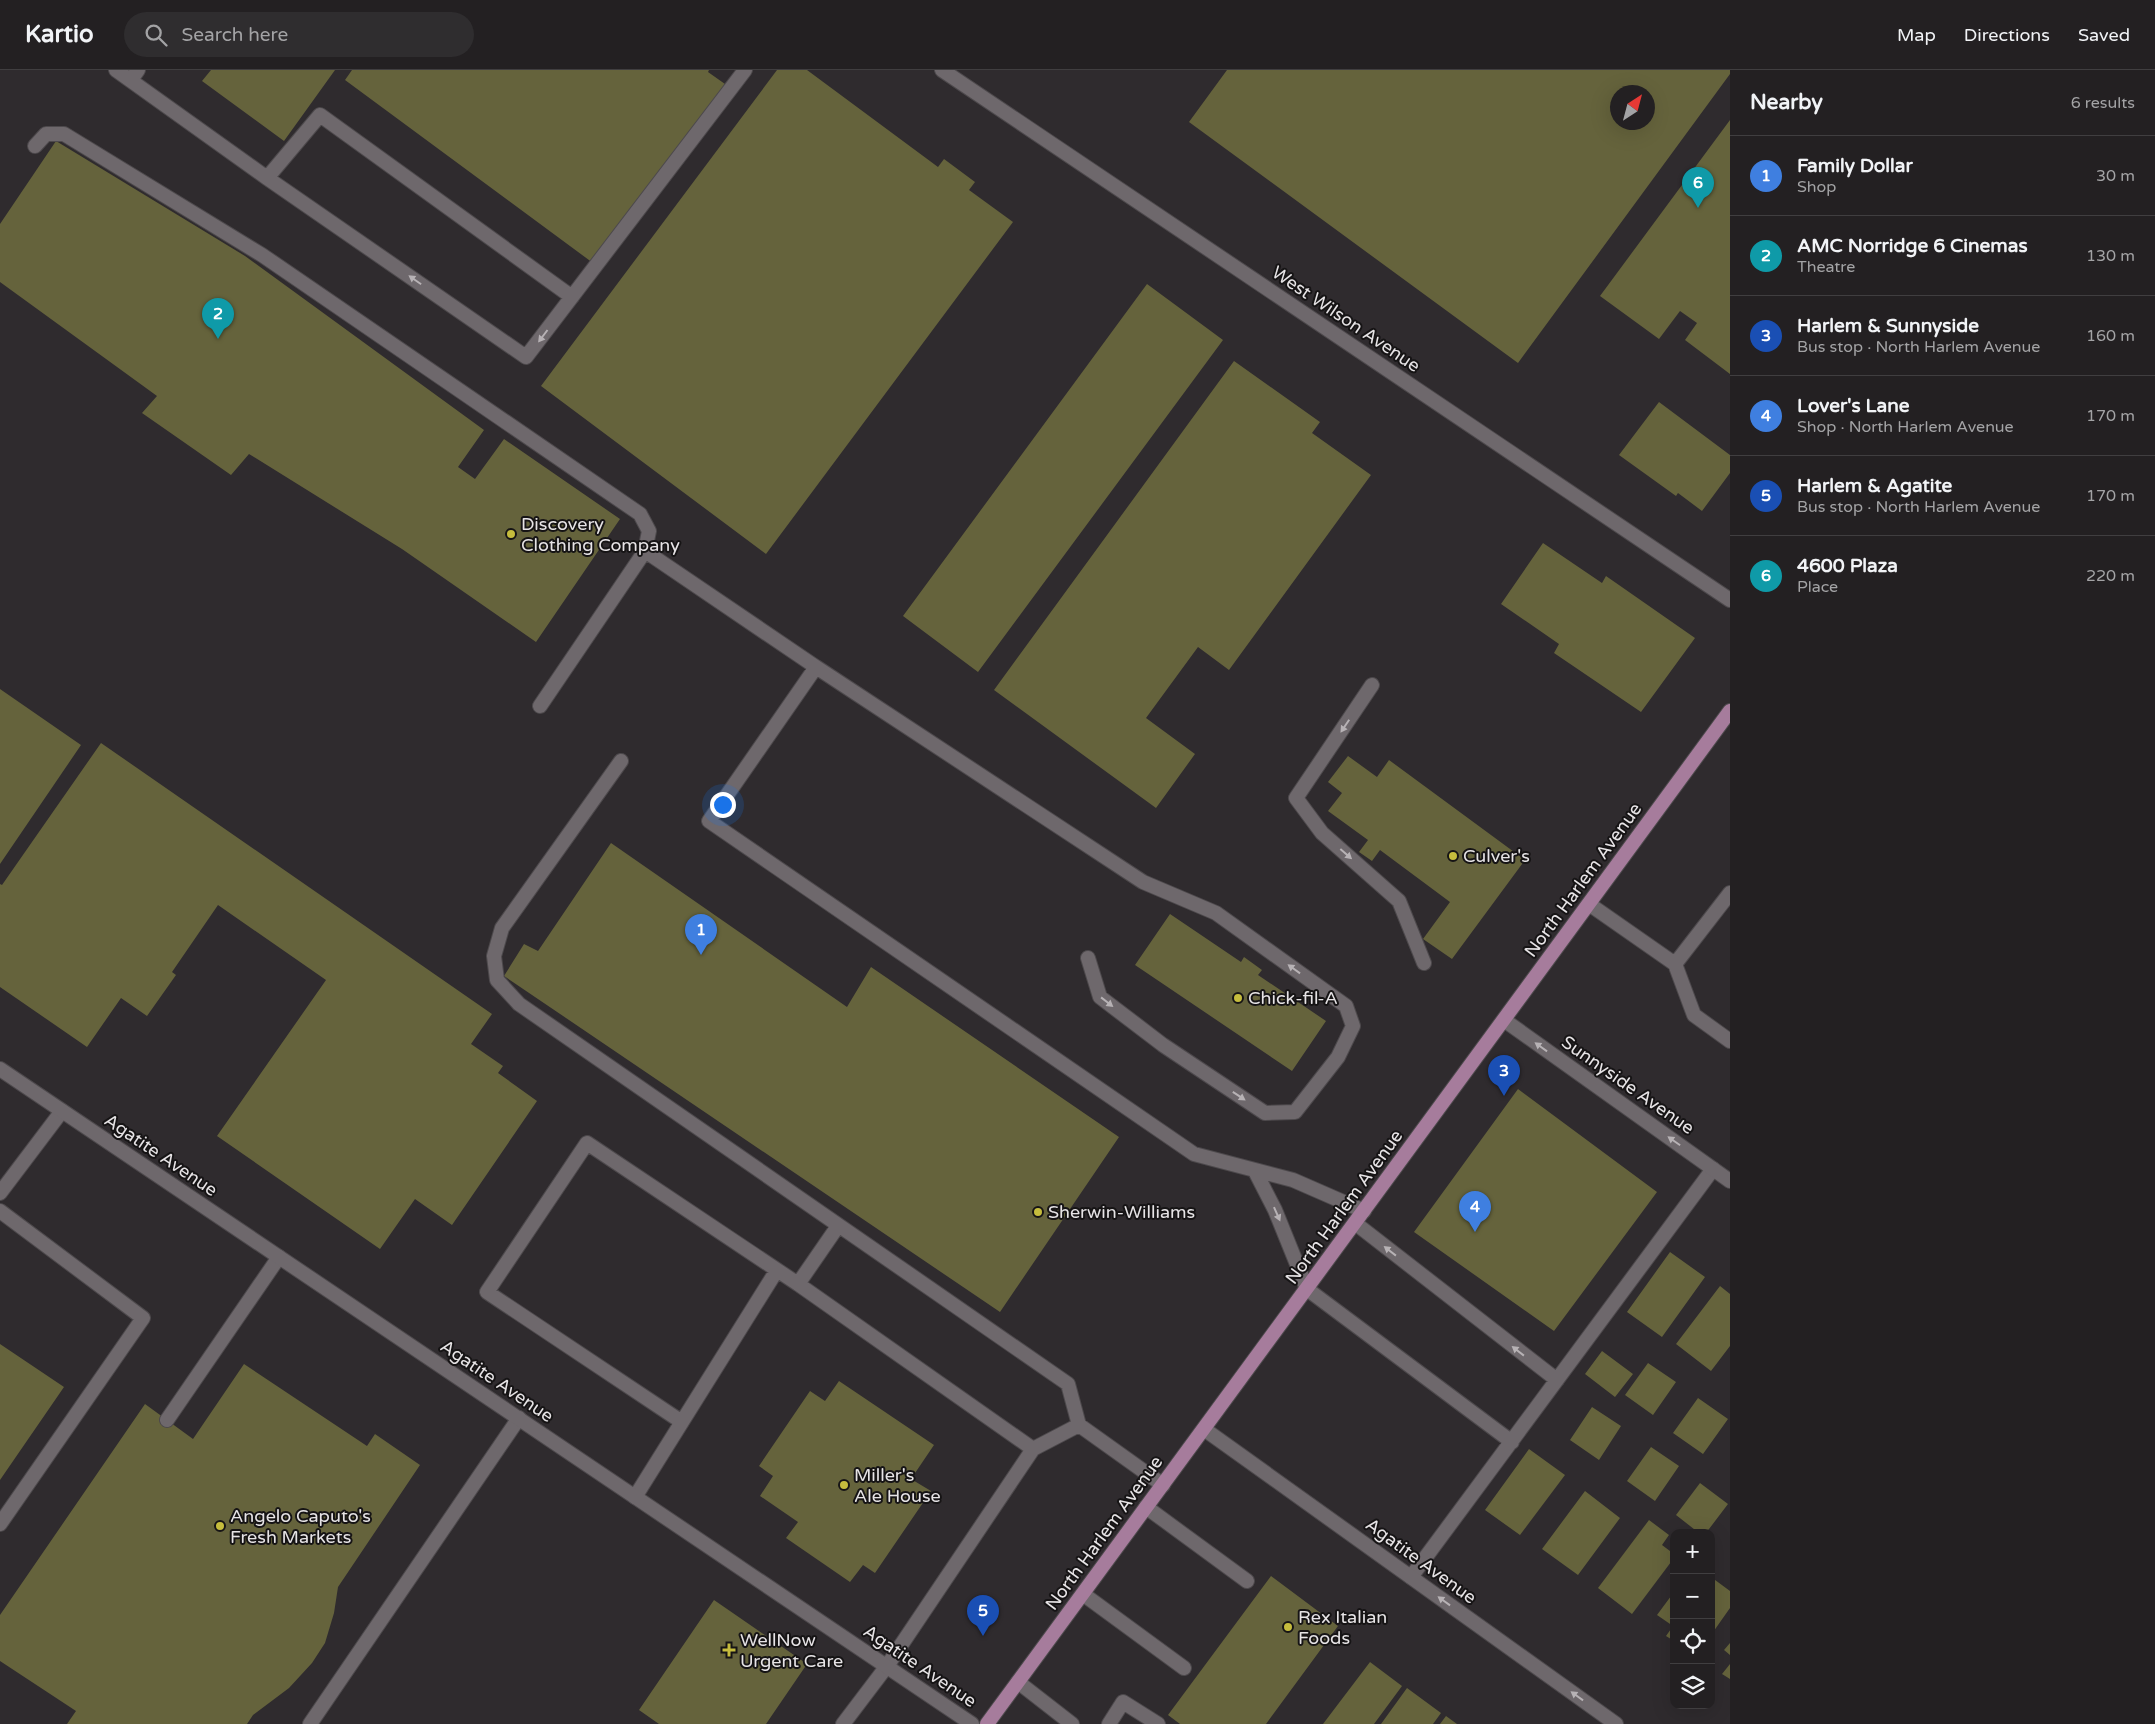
<!DOCTYPE html>
<html lang="en">
<head>
<meta charset="utf-8">
<style>
	:root { --surface:#232022; --page:#2f2d2f; --text:#f1f3f6; --muted:#a3a3a5; --line:#403e40; --accent:#c5bc3d }
	body { margin:0; font-family:"Varela Round",sans-serif; background:var(--page); color:var(--text) }
	.controls { position:absolute; right:15px; bottom:15px; display:grid; overflow:hidden; border-radius:10px; box-shadow:0 5px 20px #0002 }
	.controls button { width:45px; height:45px; display:grid; place-items:center; padding:0; border:0; border-bottom:1px solid var(--line); background:var(--surface); color:var(--text); font:25px sans-serif }
	.compass { position:absolute; left:1610px; top:15px; width:45px; height:45px; border-radius:50%; background:var(--surface); box-shadow:0 5px 20px #0002; rotate:36deg }
	.you { position:absolute; left:722px; top:734px; width:18px; height:18px; margin:-12px; border:4px solid #fff; border-radius:50%; background:#1a73e8; box-shadow:0 0 0 8px #1a73e833 }
	.badge { display:grid; place-items:center; width:32px; height:32px; border-radius:50%; background:var(--accent); color:#fff; font-size:16px; font-weight:700 }
	.pin { position:absolute; translate:-50% -41px; filter:drop-shadow(0 1px 2px #0008) }
	.pin::after { content:''; position:absolute; top:26px; width:18px; height:15px; background:inherit; clip-path:polygon(0 0,100% 0,50% 100%) }
	.list { margin:0; padding:0; list-style:none }
	h2 { display:flex; justify-content:space-between; align-items:center; height:65px; margin:0; padding:0 20px; font-size:21px }
	h2 small { font-size:16px; font-weight:400; color:var(--muted) }
	.list li { display:grid; grid-template-columns:32px 1fr auto; gap:15px; align-items:center; box-sizing:border-box; height:80px; padding:0 20px; border-top:1px solid var(--line) }
	.list b { display:block; font-size:19px; white-space:nowrap }
	.list p { margin:0; font-size:16px; white-space:nowrap; color:var(--muted) }
	.list em { font-size:16px; font-style:normal; color:var(--muted) }
	.icon { flex:none; width:28px; height:28px; fill:none; stroke:currentColor; stroke-width:2; stroke-linecap:round; stroke-linejoin:round }
	.map { position:relative; flex:none; width:1730px; height:1654px; overflow:hidden }
	header { display:flex; align-items:center; gap:30px; box-sizing:border-box; height:70px; padding:0 25px; background:var(--surface); border-bottom:1px solid var(--line) }
	header strong { font-size:24px }
	nav { display:flex; gap:28px; margin-inline-start:auto; font-size:18px }
	.search { width:350px; height:45px; background:var(--page); display:flex; align-items:center; gap:12px; box-sizing:border-box; padding:0 18px; border-radius:28px; color:var(--muted); font-size:19px }
	main { display:flex }
	aside { flex:1; background:var(--surface) }
	.map>svg:first-child { display:block }
	.building { fill:#65633c; fill-rule:evenodd }
	.lines { fill:none; stroke-linecap:round; stroke-linejoin:round }
	.service-casing { stroke:#4d494c; stroke-width:16 }
	.minor-casing { stroke:#4d494c; stroke-width:16 }
	.primary-casing { stroke:#4d494c; stroke-width:16 }
	.service { stroke:#6e686c; stroke-width:14 }
	.minor { stroke:#6e686c; stroke-width:14 }
	.primary { stroke:#a67c9c; stroke-width:14 }
	.oneway { fill:#b7b2b5 }
	.poi-dot { fill:#c5bc3d; stroke:#161415; stroke-width:2 }
	.labels { text-anchor:middle; stroke-width:4; stroke-linejoin:round; paint-order:stroke }
	.street-label { font-size:18px; fill:#e7e4e6; stroke:#161415 }
	.poi-label { font-size:18px; fill:#e7e4e6; stroke:#161415; text-anchor:start }
</style>
</head>
<body>
<header>
<strong>Kartio</strong>
<div class="search"><svg class="icon" aria-label="search" viewBox="0 0 24 24"><circle cx="10" cy="10" r="6"/><path d="M15 15l6 6"/></svg>Search here</div>
<nav><a>Map</a><a>Directions</a><a>Saved</a></nav>
</header>
<main>
<div class="map">
<svg width="1730" height="1654" viewBox="0 0 1730 1654">
	<rect width="100%" height="100%" fill="#2f2b2e"/>
	<path class="building" d="M211,0H335L284,71L202,11Z
		M352,0H709L708,2L725,14L593,193L345,10Z
		M777,0H807L938,97L944,89L975,112L969,120L1013,152L766,484L541,316Z
		M1227,0H1730V4L1518,293L1189,52ZM1618,22H1648V52H1618Z
		M1730,50V304L1685,270L1697,253L1680,241L1659,269L1600,226Z
		M56,71L245,186L484,360L458,397L475,409L504,369L620,449L536,572L402,479L249,384L231,405L142,343L157,326L0,212V154Z
		M1147,214L1223,270L978,602L903,546Z
		M1234,291L1320,352L1312,363L1371,405L1229,600L1198,577L1146,648L1195,684L1156,738L994,620Z
		M1659,332L1730,385V403L1702,441L1678,423L1676,426L1619,385Z
		M1543,473L1602,513L1606,506L1695,568L1641,642L1554,583L1559,574L1501,534Z
		M0,619L81,675L0,794Z
		M101,673L492,944L471,974L503,996L498,1003L537,1031L452,1155L415,1129L380,1179L217,1066L326,910L218,835L172,902L176,905L147,946L121,928L87,977L0,917V814L2,815Z
		M1348,686L1377,707L1389,690L1525,790L1452,889L1423,869L1450,832L1380,780L1372,791L1359,782L1368,770L1328,741L1342,723L1328,712Z
		M611,773L847,937L871,897L1119,1067L1000,1242L504,906L524,874L538,881Z
		M1170,844L1241,892L1244,887L1262,900L1258,905L1326,951L1292,1001L1135,895Z
		M1518,1019L1657,1122L1554,1261L1414,1162Z
		M1670,1182L1705,1207L1662,1267L1627,1242Z
		M1720,1216L1730,1224V1276L1711,1301L1676,1274Z
		M0,1274L64,1317L0,1410Z
		M1602,1281L1633,1304L1615,1327L1585,1304Z
		M1648,1293L1676,1312L1653,1345L1625,1325Z
		M244,1294L367,1376L375,1364L420,1395L338,1517L334,1543L325,1573L312,1593L289,1618L253,1645L247,1654H67L76,1641L0,1591V1545L145,1334L193,1369Z
		M839,1311L934,1375L911,1409L931,1421L875,1503L863,1495L850,1512L786,1468L798,1452L760,1426L773,1406L759,1396L810,1321L825,1331Z
		M1698,1328L1728,1349L1703,1384L1673,1363Z
		M1592,1337L1621,1356L1599,1390L1570,1370Z
		M1651,1377L1679,1396L1655,1431L1627,1411Z
		M1529,1379L1565,1405L1520,1465L1485,1440Z
		M1700,1413L1728,1434L1706,1463H1699L1676,1445Z
		M1585,1421L1620,1448L1578,1505L1542,1479Z
		M1649,1450L1669,1465L1662,1475L1674,1484V1488L1632,1544L1598,1518Z
		M1271,1506L1338,1556L1266,1654H1180L1168,1645Z
		M1711,1507L1730,1521V1538L1711,1565Z
		M1674,1522V1571L1666,1566L1673,1556L1657,1545Z
		M714,1530L807,1594L766,1654H659L639,1640Z
		M1730,1573V1585L1724,1580Z
		M1370,1592L1402,1616L1374,1654H1323Z
		M1730,1594V1609L1722,1604Z
		M1407,1618L1441,1643L1433,1654H1381Z
		M1446,1646L1457,1654H1440Z"/>
	<g class="lines">
		<defs>
			<path id="service" d="M116,0L267,108L526,287L745,0
				M131,10L138,0
				M35,76L46,64H64L262,185L640,444L649,461L645,481
				M267,108L320,45L572,227
				M1372,615L1296,728L1322,763L1399,831L1424,893
				M540,636L645,481L816,597
				M621,691L502,858L494,886L497,910L519,934L1068,1314L1079,1355L1163,1415
				M1589,834L1675,894L1730,823
				M1088,888L1100,927L1163,975L1265,1043L1295,1042L1338,987L1353,956L1346,936L1216,843L1143,812L816,597L709,751L1194,1084L1293,1110L1364,1141
				M1675,894L1694,945L1730,971
				M1255,1101L1275,1140L1307,1219L1512,1372
				M0,1123L62,1041
				M0,1141L143,1248L0,1454
				M1355,1153L1557,1310
				M838,1156L798,1214L1033,1379L1079,1355
				M167,1350L279,1187
				M682,1352L487,1222L587,1073L798,1214
				M635,1427L777,1200
				M1146,1437L1247,1511
				M1411,1507L1713,1099
				M1083,1524L1184,1598
				M1018,1612L1072,1654
				M310,1654L519,1348
				M843,1654L887,1596L1033,1379
				M1109,1654L1123,1632L1158,1654"/>
			<path id="minor" d="M942,0L1730,530
				M1504,950L1730,1111
				M0,999L972,1654
				M1204,1359L1616,1654"/>
			<path id="primary" d="M987,1654L1730,641"/>
		</defs>
		<use href="#service" class="service-casing"/>
		<use href="#minor" class="minor-casing"/>
		<use href="#primary" class="primary-casing"/>
		<use href="#service" class="service"/>
		<use href="#minor" class="minor"/>
		<use href="#primary" class="primary"/>
	</g>
	<defs><path id="oneway-solid" d="M-6-.8H1V-3.2L6.5 0L1 3.2V.8H-6Z" transform="scale(1.25)"/></defs>
	<g class="oneway">
		<use href="#oneway-solid" transform="translate(415 210) rotate(-145)"/>
		<use href="#oneway-solid" transform="translate(543 266) rotate(127)"/>
		<use href="#oneway-solid" transform="translate(1345 656) rotate(124)"/>
		<use href="#oneway-solid" transform="translate(1346 784) rotate(41)"/>
		<use href="#oneway-solid" transform="translate(1294 899) rotate(-144)"/>
		<use href="#oneway-solid" transform="translate(1107 932) rotate(38)"/>
		<use href="#oneway-solid" transform="translate(1541 977) rotate(-144)"/>
		<use href="#oneway-solid" transform="translate(1239 1026) rotate(34)"/>
		<use href="#oneway-solid" transform="translate(1674 1071) rotate(-145)"/>
		<use href="#oneway-solid" transform="translate(1277 1144) rotate(66)"/>
		<use href="#oneway-solid" transform="translate(1390 1181) rotate(-142)"/>
		<use href="#oneway-solid" transform="translate(1518 1281) rotate(-142)"/>
		<use href="#oneway-solid" transform="translate(1444 1531) rotate(-144)"/>
		<use href="#oneway-solid" transform="translate(1577 1626) rotate(-144)"/>
	</g>
	<g class="poi-dot">
		<circle cx="511" cy="464" r="5"/>
		<circle cx="1453" cy="786" r="5"/>
		<circle cx="1238" cy="928" r="5"/>
		<circle cx="1038" cy="1142" r="5"/>
		<circle cx="844" cy="1415" r="5"/>
		<circle cx="220" cy="1456" r="5"/>
		<circle cx="1288" cy="1557" r="5"/>
		<path d="M726.5 1572.5h5v5h5v5h-5v5h-5v-5h-5v-5h5z"/>
	</g>
	<g class="labels">
		<g class="street-label">
			<text transform="translate(1346 249) rotate(34)" y="6">West Wilson Avenue</text>
			<text transform="translate(1583 810) rotate(-54)" y="6">North Harlem Avenue</text>
			<text transform="translate(1628 1015) rotate(35)" y="6">Sunnyside Avenue</text>
			<text transform="translate(161 1085) rotate(34)" y="6">Agatite Avenue</text>
			<text transform="translate(1344 1137) rotate(-54)" y="6">North Harlem Avenue</text>
			<text transform="translate(497 1311) rotate(34)" y="6">Agatite Avenue</text>
			<text transform="translate(1104 1463) rotate(-54)" y="6">North Harlem Avenue</text>
			<text transform="translate(1421 1491) rotate(36)" y="6">Agatite Avenue</text>
			<text transform="translate(920 1596) rotate(34)" y="6">Agatite Avenue</text>
		</g>
		<g class="poi-label">
			<text x="521" y="460">Discovery<tspan x="521" dy="21">Clothing Company</tspan></text>
			<text x="1463" y="792">Culver's</text>
			<text x="1248" y="934">Chick-fil-A</text>
			<text x="1048" y="1148">Sherwin-Williams</text>
			<text x="854" y="1411">Miller's<tspan x="854" dy="21">Ale House</tspan></text>
			<text x="230" y="1452">Angelo Caputo's<tspan x="230" dy="21">Fresh Markets</tspan></text>
			<text x="1298" y="1553">Rex Italian<tspan x="1298" dy="21">Foods</tspan></text>
			<text x="740" y="1576">WellNow<tspan x="740" dy="21">Urgent Care</tspan></text>
		</g>
	</g>
</svg>
<div class="controls">
<button>+</button>
<button>−</button>
<button><svg class="icon" aria-label="locate" viewBox="0 0 24 24"><circle cx="12" cy="12" r="6"/><path d="M12 2v4M12 18v4M2 12h4M18 12h4"/></svg></button>
<button><svg class="icon" aria-label="layers" viewBox="0 0 24 24"><path d="M12 4l9 5-9 5-9-5zM3 14l9 5 9-5"/></svg></button>
</div>
<svg class="compass" viewBox="-18 -18 36 36"><path d="M0-13l5 13h-10z" fill="#e53935"/><path d="M0 13l5-13h-10z" fill="#a3a3a5"/></svg>
<div class="you"></div>
<div class="pin badge" style="left:701px;top:885px;background:#3f7fe0">1</div>
<div class="pin badge" style="left:218px;top:269px;background:#0f9aa8">2</div>
<div class="pin badge" style="left:1504px;top:1026px;background:#1a4fb4">3</div>
<div class="pin badge" style="left:1475px;top:1162px;background:#3f7fe0">4</div>
<div class="pin badge" style="left:983px;top:1566px;background:#1a4fb4">5</div>
<div class="pin badge" style="left:1698px;top:138px;background:#0f9aa8">6</div>
</div>
<aside>
<h2>Nearby<small>6 results</small></h2>
<ul class="list">
<li><span class="badge" style="background:#3f7fe0">1</span><div><b>Family Dollar</b><p>Shop</p></div><em>30 m</em></li>
<li><span class="badge" style="background:#0f9aa8">2</span><div><b>AMC Norridge 6 Cinemas</b><p>Theatre</p></div><em>130 m</em></li>
<li><span class="badge" style="background:#1a4fb4">3</span><div><b>Harlem &amp; Sunnyside</b><p>Bus stop · North Harlem Avenue</p></div><em>160 m</em></li>
<li><span class="badge" style="background:#3f7fe0">4</span><div><b>Lover's Lane</b><p>Shop · North Harlem Avenue</p></div><em>170 m</em></li>
<li><span class="badge" style="background:#1a4fb4">5</span><div><b>Harlem &amp; Agatite</b><p>Bus stop · North Harlem Avenue</p></div><em>170 m</em></li>
<li><span class="badge" style="background:#0f9aa8">6</span><div><b>4600 Plaza</b><p>Place</p></div><em>220 m</em></li>
</ul>
</aside>
</main>
</body>
</html>
